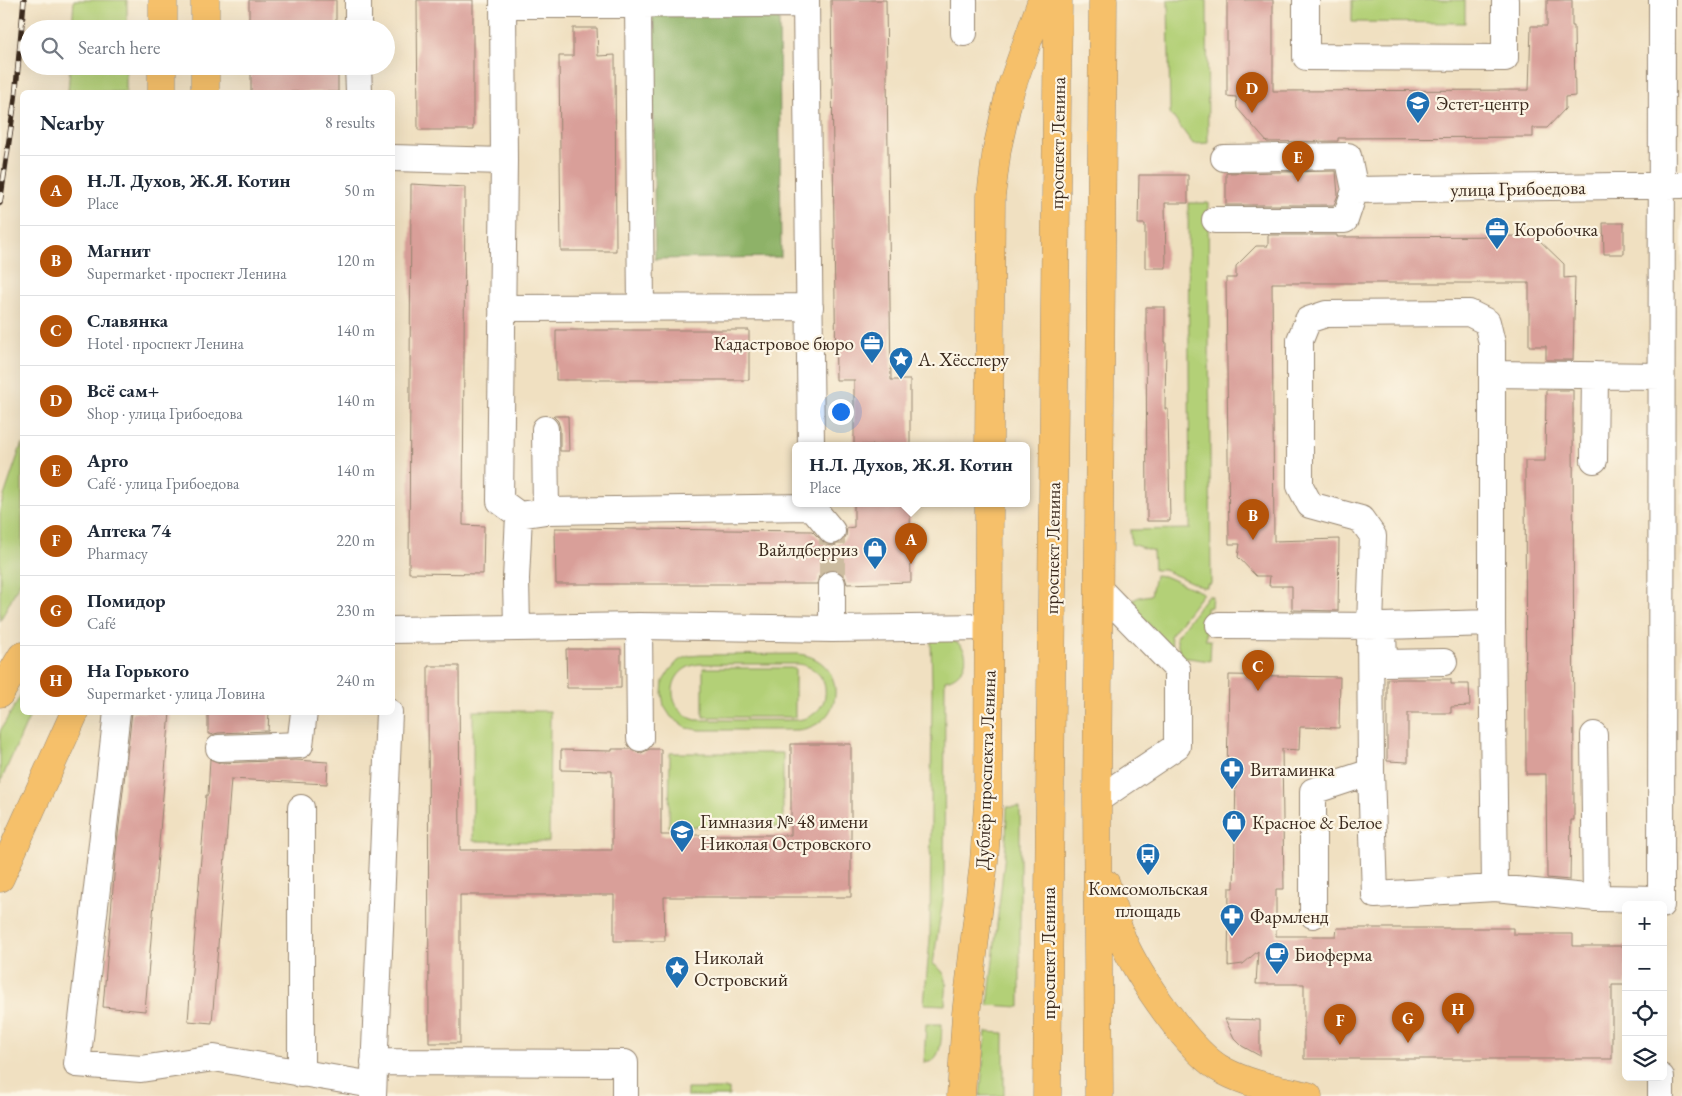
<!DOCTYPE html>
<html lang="en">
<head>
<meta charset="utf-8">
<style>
	:root { --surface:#fff; --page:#f6f6f7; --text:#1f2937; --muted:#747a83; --line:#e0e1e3; --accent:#b45309 }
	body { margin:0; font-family:"EB Garamond",serif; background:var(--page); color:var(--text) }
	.controls { position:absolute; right:15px; bottom:15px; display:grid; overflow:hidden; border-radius:8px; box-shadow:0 5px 20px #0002 }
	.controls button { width:45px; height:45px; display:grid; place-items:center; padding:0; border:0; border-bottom:1px solid var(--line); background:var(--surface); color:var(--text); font:25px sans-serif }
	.you { position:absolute; left:840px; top:411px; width:18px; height:18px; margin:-12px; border:4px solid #fff; border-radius:50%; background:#1a73e8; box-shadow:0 0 0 8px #1a73e833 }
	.badge { display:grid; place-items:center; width:32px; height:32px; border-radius:50%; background:var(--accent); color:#fff; font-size:16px; font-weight:700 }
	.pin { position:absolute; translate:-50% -41px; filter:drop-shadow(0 1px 2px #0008) }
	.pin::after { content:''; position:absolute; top:26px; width:18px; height:15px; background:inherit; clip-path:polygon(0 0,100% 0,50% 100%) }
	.popup { position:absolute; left:792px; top:442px; width:238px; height:65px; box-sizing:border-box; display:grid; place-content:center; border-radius:8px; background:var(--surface); filter:drop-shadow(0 1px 4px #0005); font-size:16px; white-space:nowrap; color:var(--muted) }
	.popup b { font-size:19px; color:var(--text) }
	.popup::after { content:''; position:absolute; left:50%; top:100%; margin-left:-10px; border:10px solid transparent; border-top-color:var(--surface) }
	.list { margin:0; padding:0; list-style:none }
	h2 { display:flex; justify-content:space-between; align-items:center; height:65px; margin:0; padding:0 20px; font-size:21px }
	h2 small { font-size:16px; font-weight:400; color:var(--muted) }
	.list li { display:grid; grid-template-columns:32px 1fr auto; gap:15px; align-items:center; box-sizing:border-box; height:70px; padding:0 20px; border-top:1px solid var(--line) }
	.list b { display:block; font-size:19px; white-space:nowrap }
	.list p { margin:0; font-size:16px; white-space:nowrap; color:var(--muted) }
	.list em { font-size:16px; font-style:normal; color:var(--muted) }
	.icon { flex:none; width:28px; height:28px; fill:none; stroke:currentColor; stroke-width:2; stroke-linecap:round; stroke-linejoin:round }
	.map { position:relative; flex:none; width:1682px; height:1096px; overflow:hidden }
	.search { position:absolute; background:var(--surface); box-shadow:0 5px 20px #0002; left:20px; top:20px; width:375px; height:55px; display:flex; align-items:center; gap:12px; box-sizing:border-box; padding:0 18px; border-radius:28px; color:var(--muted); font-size:19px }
	.panel { position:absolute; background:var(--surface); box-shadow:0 5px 20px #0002; left:20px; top:90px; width:375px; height:625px; border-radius:8px }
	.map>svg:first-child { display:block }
	.green { fill:#b3d077; stroke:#777d4a; fill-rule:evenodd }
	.forest { fill:#8eb268; stroke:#646e43 }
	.building { fill:#d99f99 }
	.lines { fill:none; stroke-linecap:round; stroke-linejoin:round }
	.minor-tunnel { stroke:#ccbca0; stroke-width:26; stroke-dasharray:26 13; stroke-linecap:butt }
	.minor-casing { stroke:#968570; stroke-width:28 }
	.major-casing { stroke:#968570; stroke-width:29 }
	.minor { stroke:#fff; stroke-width:26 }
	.major { stroke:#f6c06b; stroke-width:28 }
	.rail-casing { stroke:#3b2a1e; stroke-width:5.5 }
	.rail { stroke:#fcf5e5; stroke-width:4; stroke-dasharray:11; stroke-linecap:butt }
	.labels { text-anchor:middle; stroke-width:4.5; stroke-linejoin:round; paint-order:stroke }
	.poi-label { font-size:19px; fill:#3b2a1e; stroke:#fcf5e5; text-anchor:start }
	.street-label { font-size:19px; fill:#3b2a1e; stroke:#fcf5e5 }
</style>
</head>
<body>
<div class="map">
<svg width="1682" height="1096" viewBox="0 0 1682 1096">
	<rect width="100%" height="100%" fill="#fcf5e5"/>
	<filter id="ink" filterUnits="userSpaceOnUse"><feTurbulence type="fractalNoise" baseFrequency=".02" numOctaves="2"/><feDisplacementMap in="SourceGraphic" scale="10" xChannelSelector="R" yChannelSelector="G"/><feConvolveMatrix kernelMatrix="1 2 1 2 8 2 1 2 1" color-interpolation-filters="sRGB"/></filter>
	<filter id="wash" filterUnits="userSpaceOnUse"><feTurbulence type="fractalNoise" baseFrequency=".0096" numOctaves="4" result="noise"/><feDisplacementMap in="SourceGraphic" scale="20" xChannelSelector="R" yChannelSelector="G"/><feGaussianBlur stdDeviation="1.12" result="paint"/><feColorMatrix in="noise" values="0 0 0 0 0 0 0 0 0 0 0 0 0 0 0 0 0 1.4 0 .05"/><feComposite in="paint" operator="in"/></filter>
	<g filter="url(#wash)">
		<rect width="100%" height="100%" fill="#f0e0c1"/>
		<path class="green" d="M74,0H127V29H72Z
			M1168,0H1207L1208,143L1193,144L1170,113Z
			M1352,0H1465V23L1352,22Z
			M70,66H126V92H68Z
			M1188,203H1208L1211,584H1207V587H1202L1164,570H1154L1153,551L1131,544L1130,530L1190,529Z
			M22,443V578L0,621V508Z
			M1155,575L1164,576L1203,593L1170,636L1175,654L1129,602L1139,597L1151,595Z
			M1207,596H1212L1211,607L1206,608V640H1211L1210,661L1181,657L1176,637Z
			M931,639C938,639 948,637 954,641C975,651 965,677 945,680L944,893L933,964C951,974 946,987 945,1005L924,1004L930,939L932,686Z
			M799,654C848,660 847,726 797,730H700L687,728L671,717L664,706L662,694L663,681L670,670L678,661L689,656L701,655ZM798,664C835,669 834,716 797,720H696C663,711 666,666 701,664Z
			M703,668H795V717H703Z
			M22,693V712L31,713L0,783V731Z
			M473,711H550L549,842L473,841Z
			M670,753H783V827H669Z
			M1007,807H1020V1007L988,1005L1006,844Z
			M926,1024H942C941,1037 943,1062 924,1063Z
			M986,1032L1004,1033V1096H980Z
			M687,1089H729V1096H687Z"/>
		<path class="forest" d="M652,13L779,15L781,257L655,259Z"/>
		<g id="blocks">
			<path class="building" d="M249,0H336V29H249Z
				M417,0H473V130H418Z
				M831,0H886L891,380H910V445H854V380H836Z
				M1227,0H1273V91L1529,90L1531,26H1547V0H1572V26H1574L1575,96L1565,97V109L1547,128H1533V137L1338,138V141L1267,142L1237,108L1236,97L1227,96Z
				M573,28H597L598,56L615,55L616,251H561L559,56H573Z
				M251,66H338V92H251Z
				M1336,171L1338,195L1334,205H1226V173Z
				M1139,175H1188V203H1165L1166,268H1145V224H1138Z
				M411,184L465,187L463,525L484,526L483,574L409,573Z
				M1603,223H1624V254H1604Z
				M1268,235H1337V237L1535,236L1564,264V278L1575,277L1573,360H1546V346H1529V283H1272L1274,541L1339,539L1338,611L1292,610V586H1269L1270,576H1256L1238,557L1240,544H1229L1226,278H1236V266L1256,246H1268Z
				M1146,307H1165V342H1166L1165,409H1168L1170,521H1147Z
				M556,330H749V380H556Z
				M1546,390H1573L1574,820H1571L1570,880L1547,878L1546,774H1526L1525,461H1545Z
				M553,416H568L569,451H560V428L558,421Z
				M854,503H910L911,582L847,584L845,577L840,571L832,569L825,571L819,576L817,584H556L555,528L812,531L826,545L834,546L842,542L846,536L847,528L854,527Z
				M566,649H621V688H567Z
				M428,666H459L460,850H612V771L561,770V750L612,751V749H630L633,751L641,753L650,749H661V835H791V744H851V897H664L665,941H614V895H460V1043H429Z
				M1229,675L1340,677L1339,728L1300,727L1299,750L1282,749L1284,889H1276V936H1336L1337,928H1513V934H1573V946H1626V985H1612V1059H1304V984H1256L1258,951L1243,964L1228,966L1229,888H1234L1236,772H1227Z
				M1387,679H1451V684H1469L1470,706L1451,707V713H1408V762L1387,761Z
				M132,712H170L145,1011L103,1007L116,852Z
				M208,712H269L268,731L218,733L211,735V734H208Z
				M210,759L220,763L295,760L328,762L327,784L231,779L212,1023L188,1021L206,795H208Z
				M1225,1019L1260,1020V1056L1242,1046L1234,1038Z"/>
		</g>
	</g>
	<g filter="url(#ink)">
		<use href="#blocks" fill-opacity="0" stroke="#968570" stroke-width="1"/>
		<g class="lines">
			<path class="minor-tunnel" d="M832,584V531"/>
			<defs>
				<path id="minor" d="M358,0V29
					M503,0L504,161L500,501L519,515L546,511L812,507
					M806,0L811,445
					M964,0V33
					M1306,0V57L1505,58V0
					M638,4L641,307
					M503,5L806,4
					M358,66L359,92
					M392,158L504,161
					M1355,190L1682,185
					M1215,220H1345L1355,190L1348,156L1224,158
					M502,308L810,307
					M1492,374V623L1495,888
					M1661,376L1492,374V343L1487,322L1469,313L1326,314L1308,320L1300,340V486L1310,505L1361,519L1373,536L1370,626L1371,772L1375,895L1495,888L1596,898L1661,899
					M545,429L546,511
					M1594,460L1595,375
					M812,503V507L832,531
					M832,584V629
					M1219,625L1383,626L1492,623
					M639,626L640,738
					M517,628L516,579L519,515
					M392,630L639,626L832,629L988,627
					M1383,632L1384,663L1444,662
					M117,712L77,1064L141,1069L214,1058L373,1085
					M1594,735L1596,898
					M219,748L300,745L304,712
					M1097,800L1177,746V669L1099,589
					M1661,905L1662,0
					M1313,915V791L1371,772
					M374,1062L625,1063V1096
					M301,1074V808
					M373,1096L389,712
					M1661,1096V1077"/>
				<path id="major" d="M163,29V0
					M205,29V0
					M162,92V66
					M205,92V66
					M989,445L991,196L997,149L1010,91L1042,0
					M0,693L22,656
					M0,878L75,712
					M1106,884C1112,902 1115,922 1122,939C1137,974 1190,1054 1224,1071C1250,1085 1279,1089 1308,1096
					M961,1096L966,1014L984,862L988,804L989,503
					M1047,1096L1058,0
					M1099,1096L1097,800L1103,0"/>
			</defs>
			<use href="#minor" class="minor-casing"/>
			<use href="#major" class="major-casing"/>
			<use href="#minor" class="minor"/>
			<use href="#major" class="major"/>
			<defs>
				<path id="rail" d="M0,203L15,99L24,0"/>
			</defs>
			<use href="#rail" class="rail-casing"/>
			<use href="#rail" class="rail"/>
		</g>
	</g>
	<defs>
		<symbol id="school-pin" viewBox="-11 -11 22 30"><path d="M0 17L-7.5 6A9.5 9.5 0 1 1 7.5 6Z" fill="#1f6fb2" stroke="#fcf5e5"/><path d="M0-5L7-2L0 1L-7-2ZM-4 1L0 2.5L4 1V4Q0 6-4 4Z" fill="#fff"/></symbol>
		<symbol id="office-pin" viewBox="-11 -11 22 30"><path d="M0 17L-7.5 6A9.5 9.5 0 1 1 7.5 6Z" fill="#1f6fb2" stroke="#fcf5e5"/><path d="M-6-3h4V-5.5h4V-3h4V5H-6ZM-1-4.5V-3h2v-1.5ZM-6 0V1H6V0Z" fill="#fff"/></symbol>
		<symbol id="sight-pin" viewBox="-11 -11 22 30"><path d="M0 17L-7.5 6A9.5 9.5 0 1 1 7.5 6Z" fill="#1f6fb2" stroke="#fcf5e5"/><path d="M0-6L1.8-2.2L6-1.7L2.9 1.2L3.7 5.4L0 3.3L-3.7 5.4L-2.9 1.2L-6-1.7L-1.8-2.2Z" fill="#fff"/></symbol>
		<symbol id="shop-pin" viewBox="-11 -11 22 30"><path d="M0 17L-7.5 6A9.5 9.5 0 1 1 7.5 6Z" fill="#1f6fb2" stroke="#fcf5e5"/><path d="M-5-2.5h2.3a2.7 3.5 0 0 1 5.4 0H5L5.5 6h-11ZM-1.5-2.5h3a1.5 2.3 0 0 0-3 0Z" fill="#fff"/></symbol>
		<symbol id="pharmacy-pin" viewBox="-11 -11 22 30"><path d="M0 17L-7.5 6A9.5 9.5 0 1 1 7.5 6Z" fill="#1f6fb2" stroke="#fcf5e5"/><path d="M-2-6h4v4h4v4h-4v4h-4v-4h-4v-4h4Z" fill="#fff"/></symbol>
		<symbol id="bus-pin" viewBox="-11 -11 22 30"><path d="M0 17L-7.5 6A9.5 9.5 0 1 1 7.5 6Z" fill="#1f6fb2" stroke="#fcf5e5"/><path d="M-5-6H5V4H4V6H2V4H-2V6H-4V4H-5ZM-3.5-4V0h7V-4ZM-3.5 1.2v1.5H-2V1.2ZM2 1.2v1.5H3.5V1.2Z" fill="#fff"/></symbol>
		<symbol id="cafe-pin" viewBox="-11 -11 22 30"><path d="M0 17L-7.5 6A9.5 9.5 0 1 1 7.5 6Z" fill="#1f6fb2" stroke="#fcf5e5"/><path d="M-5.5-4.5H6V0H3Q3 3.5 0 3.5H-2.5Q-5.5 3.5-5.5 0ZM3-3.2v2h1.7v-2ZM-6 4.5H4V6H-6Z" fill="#fff"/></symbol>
	</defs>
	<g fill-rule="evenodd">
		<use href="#school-pin" x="1404" y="89" width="28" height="38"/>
		<use href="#office-pin" x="1483" y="215" width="28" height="38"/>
		<use href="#office-pin" x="858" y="329" width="28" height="38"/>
		<use href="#sight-pin" x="887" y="345" width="28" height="38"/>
		<use href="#shop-pin" x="861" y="535" width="28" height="38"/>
		<use href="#pharmacy-pin" x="1218" y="755" width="28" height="38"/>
		<use href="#shop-pin" x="1220" y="808" width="28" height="38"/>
		<use href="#school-pin" x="668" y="818" width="28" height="38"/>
		<use href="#bus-pin" x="1134" y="841" width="28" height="38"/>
		<use href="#pharmacy-pin" x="1218" y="902" width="28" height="38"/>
		<use href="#cafe-pin" x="1263" y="940" width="28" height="38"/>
		<use href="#sight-pin" x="663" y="954" width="28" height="38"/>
	</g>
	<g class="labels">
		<g class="poi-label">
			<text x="1436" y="110">Эстет-центр</text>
			<text x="1514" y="236">Коробочка</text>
			<text x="854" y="350" text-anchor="end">Кадастровое бюро</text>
			<text x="918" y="366">А. Хёсслеру</text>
			<text x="858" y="556" text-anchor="end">Вайлдберриз</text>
			<text x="1250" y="776">Витаминка</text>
			<text x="700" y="828">Гимназия № 48 имени<tspan x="700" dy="22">Николая Островского</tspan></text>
			<text x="1252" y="829">Красное &amp; Белое</text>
			<text x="1148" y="895" text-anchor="middle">Комсомольская<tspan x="1148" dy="22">площадь</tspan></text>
			<text x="1250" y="923">Фармленд</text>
			<text x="1294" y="961">Биоферма</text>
			<text x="694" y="964">Николай<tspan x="694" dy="22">Островский</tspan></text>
		</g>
		<g class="street-label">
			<text transform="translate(1057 143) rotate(-89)" y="7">проспект Ленина</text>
			<text transform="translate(1518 188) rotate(-1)" y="7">улица Грибоедова</text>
			<text transform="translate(1052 548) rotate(-89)" y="7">проспект Ленина</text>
			<text transform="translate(985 770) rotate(-88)" y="7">Дублёр проспекта Ленина</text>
			<text transform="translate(1048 953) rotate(-90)" y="7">проспект Ленина</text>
		</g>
	</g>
</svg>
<div class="controls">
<button>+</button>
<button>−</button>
<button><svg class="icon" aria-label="locate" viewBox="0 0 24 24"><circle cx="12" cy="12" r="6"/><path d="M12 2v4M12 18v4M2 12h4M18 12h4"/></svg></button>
<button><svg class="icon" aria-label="layers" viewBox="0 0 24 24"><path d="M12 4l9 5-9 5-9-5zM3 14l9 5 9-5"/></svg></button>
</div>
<div class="you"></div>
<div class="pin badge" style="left:911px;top:564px">A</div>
<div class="popup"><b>Н.Л. Духов, Ж.Я. Котин</b>Place</div>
<div class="pin badge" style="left:1253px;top:540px">B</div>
<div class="pin badge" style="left:1258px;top:691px">C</div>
<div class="pin badge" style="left:1252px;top:113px">D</div>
<div class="pin badge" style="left:1298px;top:182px">E</div>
<div class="pin badge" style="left:1340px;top:1045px">F</div>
<div class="pin badge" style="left:1408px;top:1043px">G</div>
<div class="pin badge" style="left:1458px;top:1034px">H</div>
<div class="search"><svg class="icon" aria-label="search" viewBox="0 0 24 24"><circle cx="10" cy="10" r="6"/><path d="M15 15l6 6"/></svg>Search here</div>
<section class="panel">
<h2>Nearby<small>8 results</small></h2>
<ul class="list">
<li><span class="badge">A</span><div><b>Н.Л. Духов, Ж.Я. Котин</b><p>Place</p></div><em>50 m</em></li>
<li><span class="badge">B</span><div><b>Магнит</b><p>Supermarket · проспект Ленина</p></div><em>120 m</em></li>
<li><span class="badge">C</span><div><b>Славянка</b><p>Hotel · проспект Ленина</p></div><em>140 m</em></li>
<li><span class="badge">D</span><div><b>Всё сам+</b><p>Shop · улица Грибоедова</p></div><em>140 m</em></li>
<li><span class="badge">E</span><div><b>Арго</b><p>Café · улица Грибоедова</p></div><em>140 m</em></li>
<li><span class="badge">F</span><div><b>Аптека 74</b><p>Pharmacy</p></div><em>220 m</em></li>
<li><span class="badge">G</span><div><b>Помидор</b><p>Café</p></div><em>230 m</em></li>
<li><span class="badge">H</span><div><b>На Горького</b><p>Supermarket · улица Ловина</p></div><em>240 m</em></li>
</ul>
</section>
</div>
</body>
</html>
